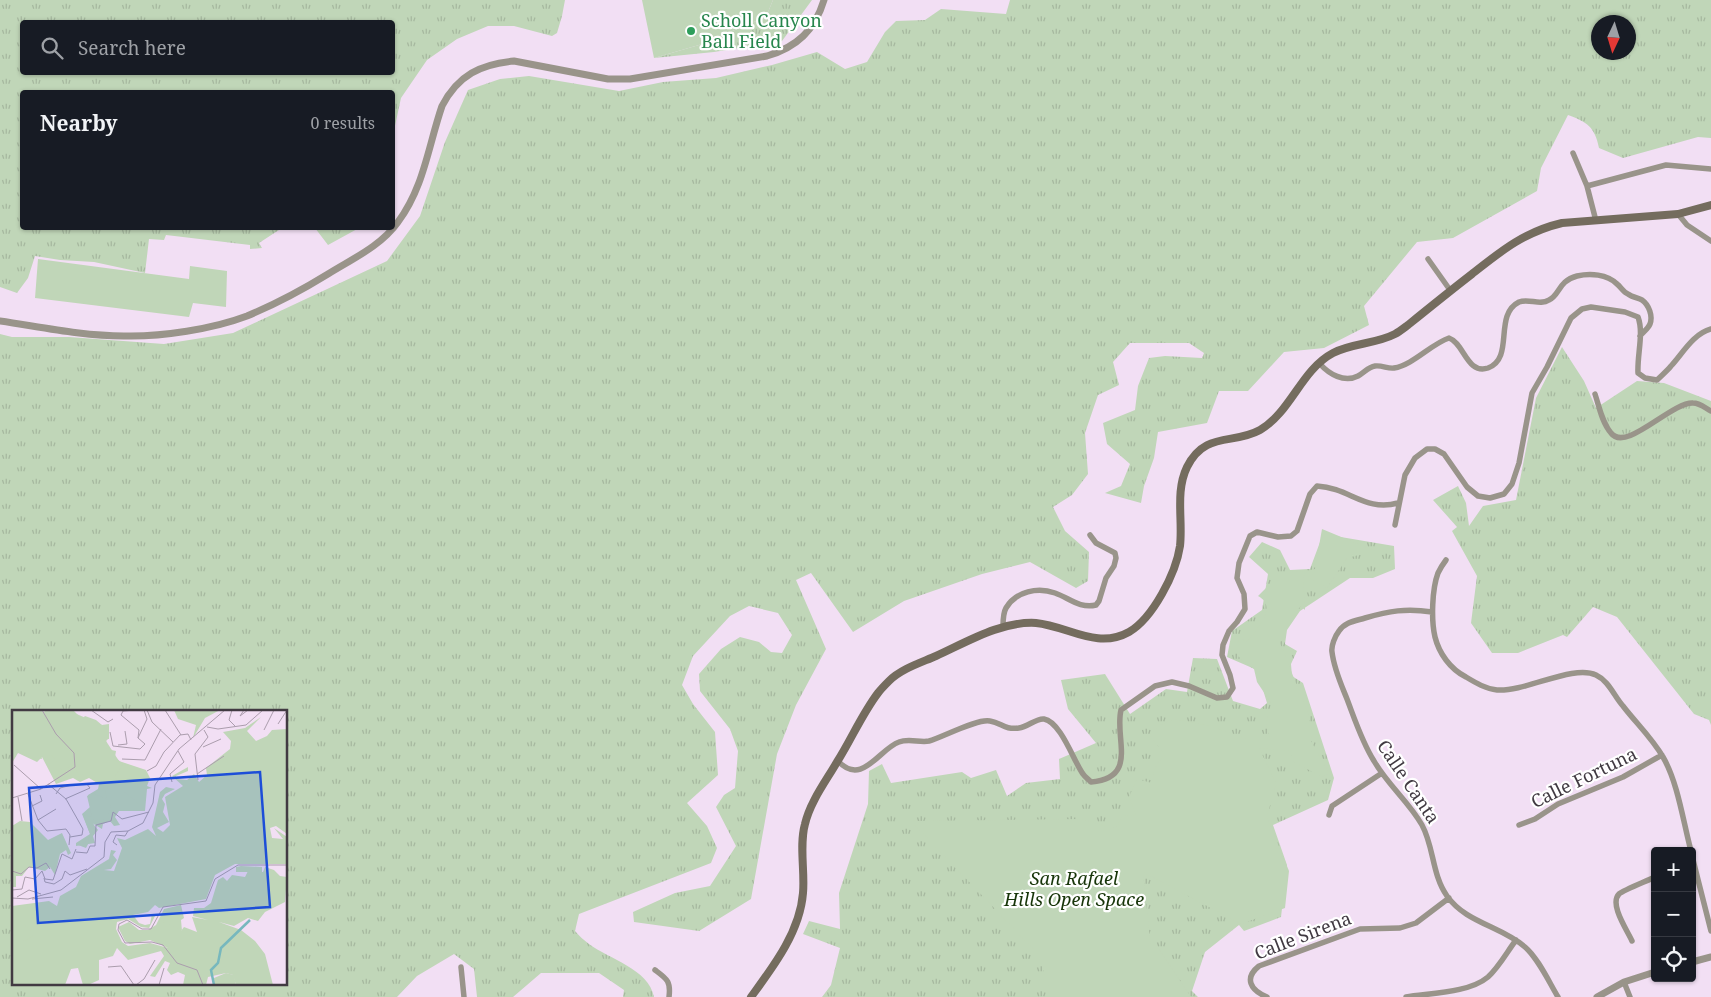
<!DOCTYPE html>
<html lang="en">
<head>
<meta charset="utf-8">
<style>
	:root { --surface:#171b24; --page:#20242c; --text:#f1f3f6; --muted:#9ea1a6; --line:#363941 }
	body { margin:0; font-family:"Noto Serif",serif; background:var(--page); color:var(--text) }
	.controls { position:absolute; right:15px; bottom:15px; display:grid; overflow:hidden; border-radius:5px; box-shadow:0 1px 4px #0004 }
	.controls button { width:45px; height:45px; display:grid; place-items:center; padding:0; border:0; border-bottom:1px solid var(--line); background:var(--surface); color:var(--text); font:25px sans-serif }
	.compass { position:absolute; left:1591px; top:15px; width:45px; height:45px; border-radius:50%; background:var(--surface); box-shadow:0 1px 4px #0004; rotate:184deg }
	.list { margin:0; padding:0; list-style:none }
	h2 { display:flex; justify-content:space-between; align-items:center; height:65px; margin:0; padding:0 20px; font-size:21px }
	h2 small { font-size:16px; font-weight:400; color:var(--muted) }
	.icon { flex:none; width:28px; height:28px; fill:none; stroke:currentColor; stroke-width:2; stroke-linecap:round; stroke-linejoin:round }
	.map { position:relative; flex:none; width:1711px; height:997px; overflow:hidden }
	.search { position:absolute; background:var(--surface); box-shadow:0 1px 4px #0004; left:20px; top:20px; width:375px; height:55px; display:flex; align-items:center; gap:12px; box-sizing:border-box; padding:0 18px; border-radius:5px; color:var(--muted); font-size:19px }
	.panel { position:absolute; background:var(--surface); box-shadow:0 1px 4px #0004; left:20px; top:90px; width:375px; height:140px; border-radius:5px }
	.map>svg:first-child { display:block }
	.grass { fill:url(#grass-tufts); fill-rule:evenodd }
	.park { fill:#c0d6b8 }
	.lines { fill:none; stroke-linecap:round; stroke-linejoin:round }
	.minor { stroke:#99948a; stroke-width:5.5 }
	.tertiary { stroke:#99948a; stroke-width:7 }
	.secondary { stroke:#746c5e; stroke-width:8 }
	.leisure-dot { fill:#2e9e5b; stroke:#fff; stroke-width:2 }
	.labels { text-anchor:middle; stroke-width:4.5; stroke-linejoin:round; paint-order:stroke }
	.leisure-label { font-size:18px; fill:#27864d; stroke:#fff; text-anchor:start }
	.street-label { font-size:18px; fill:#413a42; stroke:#fff }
	.park-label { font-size:18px; font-style:italic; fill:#173509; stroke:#fff }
	.inset-river { fill:none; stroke:#77b8be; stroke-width:2.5 }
	.inset-road { fill:none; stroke:#ab9dad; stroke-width:1 }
	.view { fill:#1d4ed8; fill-opacity:0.15; stroke:#1d4ed8; stroke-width:2.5 }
	.inset-edge { fill:none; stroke:#413a42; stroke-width:2.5 }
</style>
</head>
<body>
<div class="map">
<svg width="1711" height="997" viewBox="0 0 1711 997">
	<defs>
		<pattern id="grass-tufts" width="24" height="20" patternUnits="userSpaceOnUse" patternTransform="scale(1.25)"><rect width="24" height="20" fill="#c0d6b8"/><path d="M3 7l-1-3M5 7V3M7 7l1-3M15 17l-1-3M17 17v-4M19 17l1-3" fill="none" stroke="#a6b89f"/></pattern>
	</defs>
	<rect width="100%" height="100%" fill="#f2dff4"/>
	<path class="grass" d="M0,0H565L562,16L557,33L552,36L514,26H488L457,39L427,60L401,98L393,135L392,92H22V228H282L259,243L262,248L250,249V245L166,235L164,240L149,239L145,273L94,262L60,260L35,256L28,278L17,293L0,287ZM392,22V72H22V22Z
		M773,0H812L782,41L714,52L654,58L699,45L766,17Z
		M1010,0H1711V138L1698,137L1623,158L1599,148C1595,127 1587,122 1568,115L1541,168L1537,191L1453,238L1417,242L1364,306L1369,325L1324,348L1284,352L1248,391H1219L1207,423L1158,432L1154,458L1144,486L1141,503L1105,493L1121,486L1130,464L1107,444L1103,423L1135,410L1138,386L1149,358L1165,356L1202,358L1204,353L1189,343H1130L1113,362L1119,385L1098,395L1085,433L1088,474L1072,495L1053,507L1065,531L1089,552L1088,581L1076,588L1030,562L982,574L904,601L853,632L811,573L796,580L826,649L796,705L777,754L751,899L699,931L634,922L633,912L675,893L710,886L736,846L716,807L724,795L735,788L738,751L730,729L700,691L699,674L721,649L740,637L759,642L771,652L782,653L792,635L778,613L749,606L730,616L693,656L682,685L693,704L715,732L718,775L687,803L707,826L717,848L711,863L579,914L575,931C579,936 584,940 589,944C609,959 649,969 654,997H623L624,990L599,973H541L513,997H477L474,969L454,954L417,976L397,997H0V334L12,337H69L164,344L233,333L387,261L420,216L445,142L468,90L500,79L529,76L619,91L663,82L716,78L772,65L817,52L845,69L867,62L885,32L896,21L925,20L941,9L1006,14ZM1628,22V52H1598V22ZM14,711H286V983H14Z
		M315,228H359L328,245Z
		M1562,347L1584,381L1596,408L1637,381L1664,383L1711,401V725L1709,720L1694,714L1617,617L1593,607L1567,637L1563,635L1518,653H1492L1471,623L1477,576L1452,531L1457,527L1433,500L1458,486L1466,503L1469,526L1483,506L1516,500L1536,398Z
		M1323,534L1394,546L1395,569L1373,578H1350L1300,611L1287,630L1285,644L1297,651L1291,664L1292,676L1303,683L1334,778L1328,800L1273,825L1287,865L1281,917L1244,931L1239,925L1205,952L1192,991L1198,997H822L831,985L840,948L803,934L809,921L840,929L839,893L868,804L869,771L882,764L891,783L962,772L971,778L996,770L1007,796L1026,783L1060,779L1059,759L1096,743L1068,709L1061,680L1105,674L1130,714L1166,689L1187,692L1193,658L1217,659L1233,701L1260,709L1267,703L1257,670L1227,657L1232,631L1262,610L1268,574L1249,557L1262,542L1280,550L1290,570L1310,569Z"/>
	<path class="park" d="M642,0H773L766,17L699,45L654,58Z
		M38,259L189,279L190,266L227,271L226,307L193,303L189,317L35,298Z
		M1322,529L1375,551L1347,558L1327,588L1303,575L1305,610L1301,606L1290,619H1293L1283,629L1280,643L1309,716V737L1329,774L1322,777L1292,761V751L1259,748L1276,783L1267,817L1289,871L1285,908L1241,924L1143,872L1151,949H1159L1191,997H1053L1037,953L911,821L1082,819L1111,828L1117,826L1123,816L1136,815L1129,797L1137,779L1152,783C1153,770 1156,764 1165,755L1149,735L1160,725L1174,719L1210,726L1247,739L1270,738C1263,719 1269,720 1271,703L1257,682L1254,669C1242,660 1230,655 1240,638L1247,642C1256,630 1279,607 1258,596L1275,579L1291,571L1299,572L1315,569Z"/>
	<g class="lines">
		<path class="minor" d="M1573,153L1587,186L1596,221
			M1587,186L1666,165L1711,169
			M1678,214L1687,225L1711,241
			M1428,259L1450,290
			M1320,364C1329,374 1344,383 1358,376C1364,373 1368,367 1375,366C1382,365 1388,369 1394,368C1413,365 1431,344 1449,338C1464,343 1467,375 1488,368C1515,358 1493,315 1519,302C1529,298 1540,306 1549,300C1560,295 1558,281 1577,276C1590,273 1607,274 1617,284C1621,287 1623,292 1628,294C1632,297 1638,298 1642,300C1649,305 1653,316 1650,324C1648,329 1643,332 1640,336
			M1595,394C1599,406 1602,423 1611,433C1626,453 1671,402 1693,403C1700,403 1705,408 1711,411
			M1395,525L1405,475L1415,458L1427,449H1435L1444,454L1467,487L1478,496L1490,498L1504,494L1512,484L1519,463L1532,393L1547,367L1571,318L1582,309L1591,307L1625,312L1638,317C1644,333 1637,355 1638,373L1645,378L1657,380C1662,375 1667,371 1671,366C1683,353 1693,334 1711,329
			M1446,560C1443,564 1440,569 1438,573C1432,589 1431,620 1435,637C1439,653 1450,669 1466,677C1476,683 1486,689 1497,690C1526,692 1573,664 1596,675C1609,681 1614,696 1623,706C1636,723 1652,738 1663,757C1678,783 1683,821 1691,851
			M1432,612C1406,608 1389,611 1365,618C1355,621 1345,622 1339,631C1335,636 1331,646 1332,652C1334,669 1341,684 1347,699C1355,720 1362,742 1374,761C1387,784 1409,802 1422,825C1434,847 1432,875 1447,896C1466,923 1501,926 1525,947C1538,958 1549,982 1558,997
			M1003,627C1003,621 1003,613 1006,608C1016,591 1038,587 1055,593C1069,598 1080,609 1096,605L1099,601L1106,578L1114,566L1116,558L1115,553L1096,543L1090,535
			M838,761C862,787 879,749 899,742C909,738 920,743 929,741C943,737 978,718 990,721C1002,723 1004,730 1019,728C1028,727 1036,718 1044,719C1061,722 1074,762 1083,774C1085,777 1088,779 1091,782C1139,778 1114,738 1121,710L1155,686L1172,682L1189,686L1217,698L1227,697L1233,688L1230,675L1222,655L1223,645L1229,631L1237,622L1245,609L1244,594L1237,578L1239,563L1250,536L1257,532L1278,537L1291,536L1297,531L1310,494L1317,486C1350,488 1365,512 1398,503
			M1329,815L1332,806L1382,773
			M1519,825L1535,819L1558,804L1623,777L1662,755
			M1692,856L1711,931
			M1632,941C1627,930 1609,904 1619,894C1624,890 1647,881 1655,877
			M461,967L464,997
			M655,970C667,979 671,981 669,997
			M1624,982L1630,997
			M1267,997C1250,990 1244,978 1259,966L1360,929L1400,928L1416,923L1449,898
			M1406,997C1430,993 1469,993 1488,977C1499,967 1507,952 1516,940"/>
		<path class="tertiary" d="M0,321C41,327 82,336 124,336C161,337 213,329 247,316C276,304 302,290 328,274C352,259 381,246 398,222C424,187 428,147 442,106C458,75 481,64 514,61L608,79H630L767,56C797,47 815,30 824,0
			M1692,962L1711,957
			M1597,997L1624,982L1655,972"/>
		<path class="secondary" d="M751,997C773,967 800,932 803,893C805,871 799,845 805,824C810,802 826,781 837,762C851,740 862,714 878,693C881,689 885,685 889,681C901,669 920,663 936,656C967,642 1001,621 1036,623C1068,626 1097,650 1129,632C1153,618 1176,573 1180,546C1183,520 1175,492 1187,467C1205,431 1233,445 1260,430C1291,412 1301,370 1333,353C1352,343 1376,344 1395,334C1399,332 1404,328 1408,325C1429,308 1450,291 1472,274C1501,251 1524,232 1562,223L1678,214L1711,205"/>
	</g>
	<circle class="leisure-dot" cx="691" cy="31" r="5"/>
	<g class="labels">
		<g class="leisure-label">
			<text x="701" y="27">Scholl Canyon<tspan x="701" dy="21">Ball Field</tspan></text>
		</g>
		<g class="street-label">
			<text transform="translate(1584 778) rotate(-26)" y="6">Calle Fortuna</text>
			<text transform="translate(1408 782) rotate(56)" y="6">Calle Canta</text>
			<text transform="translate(1303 936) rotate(-21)" y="6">Calle Sirena</text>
		</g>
		<g class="park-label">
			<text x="1074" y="885">San Rafael<tspan x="1074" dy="21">Hills Open Space</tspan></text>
		</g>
	</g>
	<g transform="translate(12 710)">
		<rect width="275" height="275" fill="#f2dff4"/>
		<path d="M162,0H208L193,8L181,28L184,15L166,9ZM0,1L60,2L90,15L97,14V28L94,31L107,51L134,60L138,68L135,76L140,78L135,79L133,101H107L103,107L108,115L102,116L98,111L91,114L90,119L80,113L86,120L81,126L83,133L64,136V133L78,124L70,104L78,97L76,85L86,79L87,74L77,68L68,72L61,68L44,74L30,47L25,52L6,43L0,53ZM249,7L235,21L244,31L255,26L260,20L275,19V124L264,116L258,118L260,128L271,129L262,118L275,127V154H223L203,165L194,189L147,198L143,195L136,202L121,205L127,213L133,215L138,214L140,204H144L137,218L129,217L116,209L105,212L104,219L110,232L116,236L138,233L156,238L138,230L118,234L113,231L106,217L117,212L127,220H136L144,215L152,199L169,195V221L172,217L185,222L180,207L196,210L181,206L182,198H192L199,193L206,170L211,167L215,171L220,165L233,167L236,161L251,162L253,157L262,160L268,166L275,167L273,192L253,202L246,211L236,208L222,216L207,212L229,220L243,231L253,244L261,275H224L221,265L214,263L196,267L194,275H171L173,265L166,262L159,265L155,260L158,253L153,251L143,267L138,266L152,246L149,241L116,250L105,238L101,246L87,250V270L76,275H71L66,258L59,259L53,275H0V196L37,191L45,196L48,186L64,177L69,166L97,149L99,140L104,141L101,145L105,150L99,159L92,160L102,161L110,138L105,128L113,130L136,119L144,126L140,117L148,82L154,77L163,79L153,84L150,89L153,94L151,102L157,112L145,118L151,122L158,115L153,87L171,76L160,66L176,57V61L164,66V69L175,70L182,64L187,72L195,65L194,58L218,39L219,31L211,22L233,18ZM8,111L18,112L36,130L50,123L59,143L56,145L54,140L48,144L43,165L38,157L33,161L17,157L10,166H4V177H0V116Z" fill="#c0d6b8"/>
		<path d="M3,0H29L43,24L61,44L62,57L58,55L52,63L39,44L34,48L29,45L30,49L18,46V41L13,45L4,39L1,41L4,47H0V3ZM32,0H61L70,9L73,6L84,10L97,21V29H94L95,39L104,41L103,47L111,54L103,66L108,78L127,94L99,95L94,110L79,109L84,119L74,138L66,135L76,131L78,124L71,105L80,107L75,86L81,83L95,89L93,80L85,71L65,62L64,44L45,24ZM229,156L250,157V162H224V157ZM169,195L172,208L169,210L170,221L151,212L154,202ZM0,202L22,225L13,231L0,224ZM214,263L222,265L224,275H202V268Z" fill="#c0d6b8"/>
		<path class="inset-river" d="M202,275L199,260L206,253L209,238L238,210"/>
		<path class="inset-road" d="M79,0L96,12L101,9M123,0L111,1L109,5L127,20L126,28M135,0L140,12L161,32M153,0L169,25M220,0L217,10L224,17M232,0L228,6L236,0M266,14L275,0M195,17L206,19L234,15L251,0M252,20L262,0M98,22L101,36L128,39L133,34L126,28L135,9L132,0M106,35L115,34L113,21M191,37L209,29M110,49L133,50L149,19M2,55L29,79M135,61L144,56L152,42L168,25L176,24L179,30M185,64L212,46M186,70L183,44L196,27L192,20M160,72L158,64L172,52L166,41M36,74L54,89L71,119L70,125L58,127M16,84L26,110L35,121L54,119L58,125L57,135M44,84L48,78L60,75M6,87L10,111M0,88L29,79L63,57L62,43L44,24L30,0M53,89L78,78L74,73M20,96L30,91L28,85M26,110L44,99M105,135L101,132L104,125L113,126L116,121M64,142L75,143L78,136H83L84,115L99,111L101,102L110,109L137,102M0,161L9,164L17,157L25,158L34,153L38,159M32,168L33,172L42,174L50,169L53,161L58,165L75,159M0,180L10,179L13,167L23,169L30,161L33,169L41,170L50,144L60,149L64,139M5,187L17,180L29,184M0,188L16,189L49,180L92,147L93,132L99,122L116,121L131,113L141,93L143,75L167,39L213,0M20,189L41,187M96,257L109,256L122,275M124,275L132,269L143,250M147,275L152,258M191,275L185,260L165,253L151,235L140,232L113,233L106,220L107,214L115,210L130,219H139L151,197L194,191L203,169L226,155H275"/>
		<path class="view" d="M248,62L258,197L26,213L17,78Z"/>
		<rect width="275" height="275" class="inset-edge"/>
	</g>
</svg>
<div class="controls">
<button>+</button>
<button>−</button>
<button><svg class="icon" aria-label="locate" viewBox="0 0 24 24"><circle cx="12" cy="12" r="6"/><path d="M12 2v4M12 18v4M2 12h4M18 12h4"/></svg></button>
</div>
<svg class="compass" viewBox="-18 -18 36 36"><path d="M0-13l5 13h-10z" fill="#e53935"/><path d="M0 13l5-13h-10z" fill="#9ea1a6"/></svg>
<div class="search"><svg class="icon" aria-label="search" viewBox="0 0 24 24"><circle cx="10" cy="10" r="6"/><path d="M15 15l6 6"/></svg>Search here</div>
<section class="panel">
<h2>Nearby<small>0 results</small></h2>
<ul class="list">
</ul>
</section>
</div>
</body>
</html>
